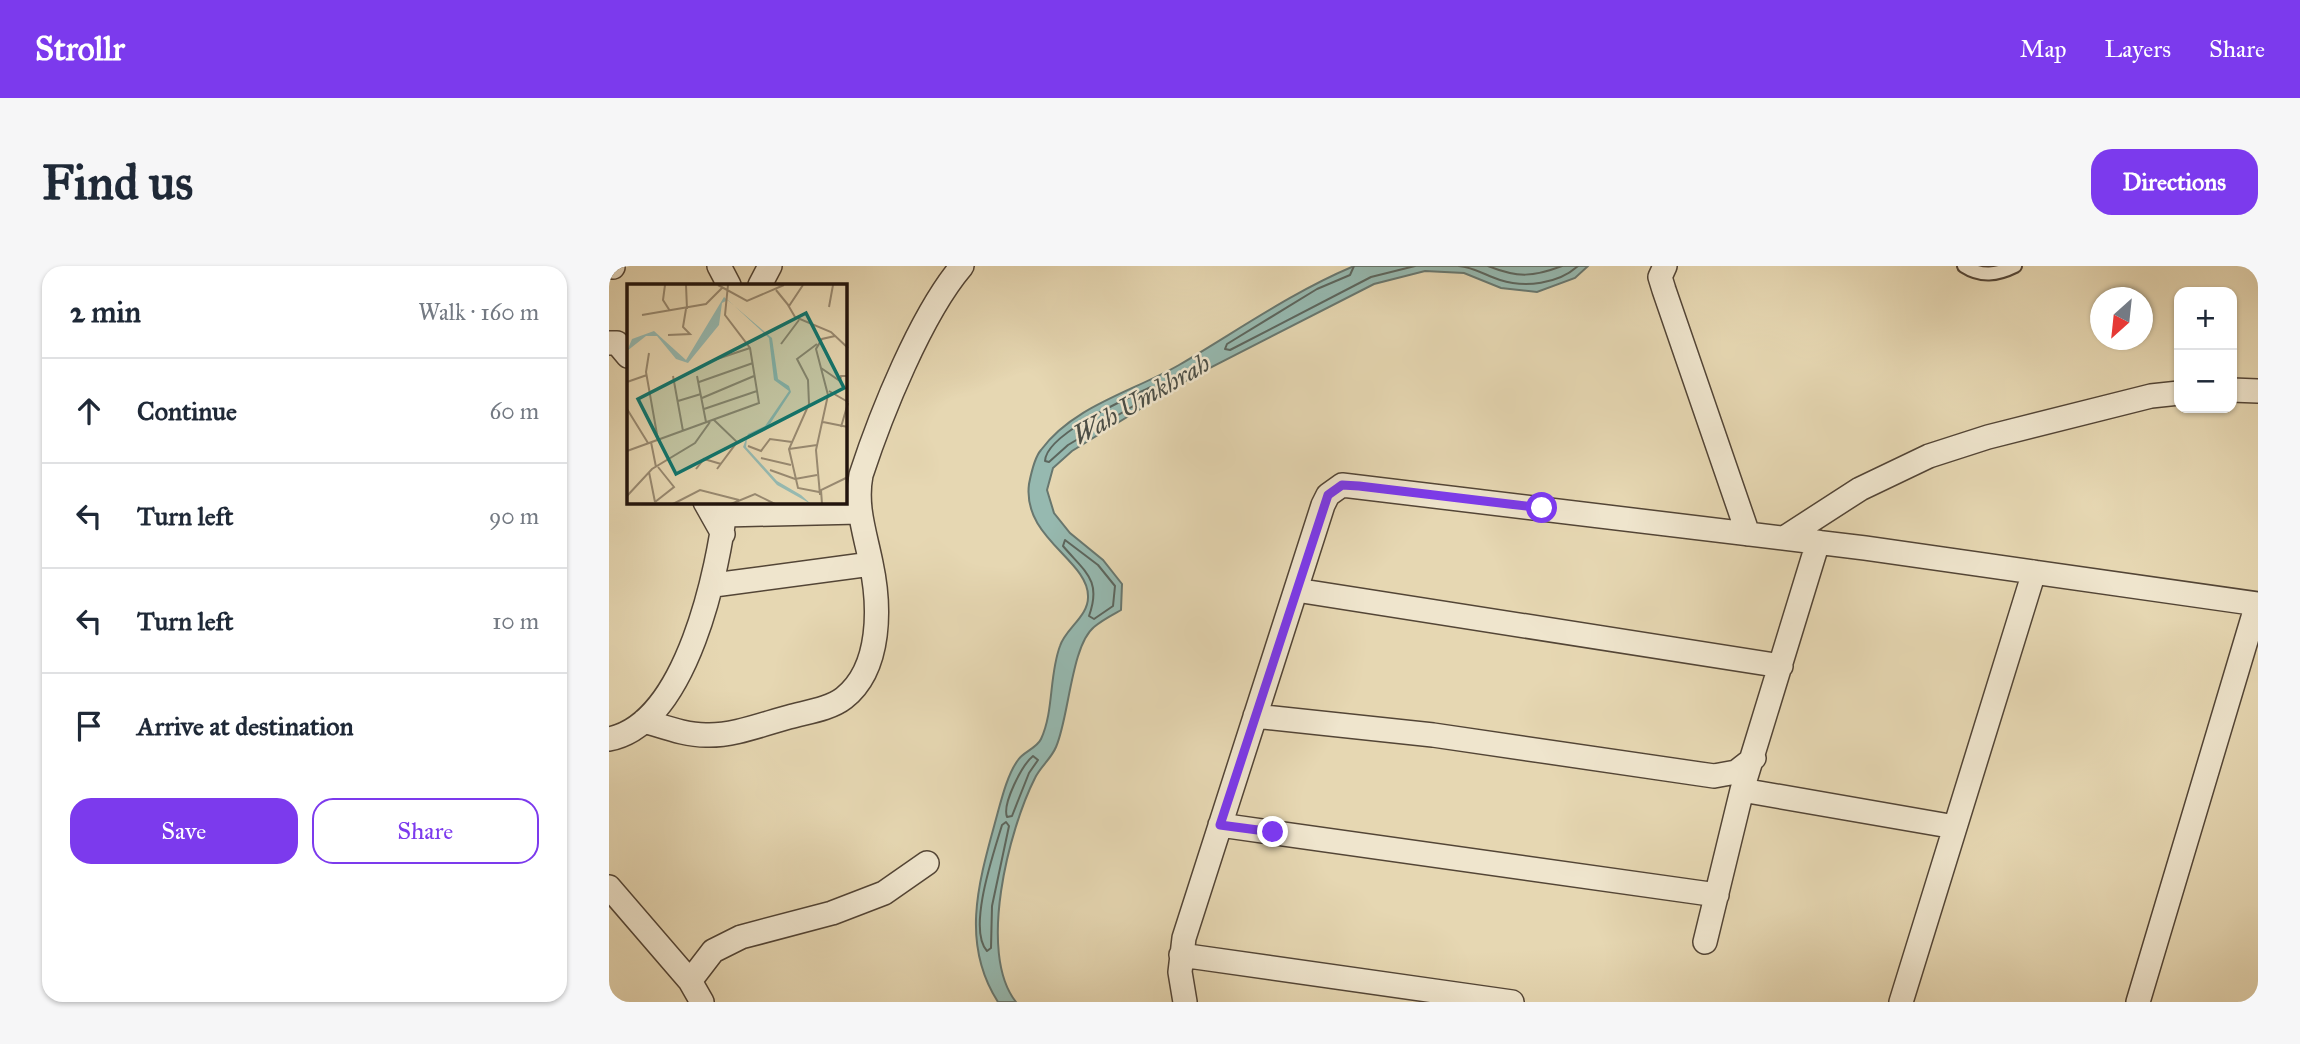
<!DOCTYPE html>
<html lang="en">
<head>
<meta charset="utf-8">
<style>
	:root { --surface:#fff; --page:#f6f6f7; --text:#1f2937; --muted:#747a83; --line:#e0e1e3; --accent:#7c3aed }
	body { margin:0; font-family:"IM FELL Great Primer",serif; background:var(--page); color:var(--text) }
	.controls { position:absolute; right:21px; top:21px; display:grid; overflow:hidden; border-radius:14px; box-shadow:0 2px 5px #0004 }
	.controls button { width:63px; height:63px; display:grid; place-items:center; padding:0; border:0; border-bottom:2px solid var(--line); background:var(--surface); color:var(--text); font:35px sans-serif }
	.compass { position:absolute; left:1481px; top:21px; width:63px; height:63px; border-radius:50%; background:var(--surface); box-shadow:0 2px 5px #0004; rotate:207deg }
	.stop { position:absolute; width:21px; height:21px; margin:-16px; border:5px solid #7c3aed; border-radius:50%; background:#fff }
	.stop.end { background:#7c3aed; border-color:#fff; box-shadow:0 2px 7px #0008 }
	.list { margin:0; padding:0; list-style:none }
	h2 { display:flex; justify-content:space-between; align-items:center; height:91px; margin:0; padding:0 28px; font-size:30px }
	h2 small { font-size:23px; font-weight:400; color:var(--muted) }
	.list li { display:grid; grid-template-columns:46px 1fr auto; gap:21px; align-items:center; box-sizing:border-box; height:105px; padding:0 28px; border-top:2px solid var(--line) }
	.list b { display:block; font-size:26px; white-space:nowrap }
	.list em { font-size:23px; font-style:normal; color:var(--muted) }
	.actions { display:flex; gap:14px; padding:21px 28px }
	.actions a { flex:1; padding:16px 0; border:2px solid var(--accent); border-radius:21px; text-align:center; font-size:24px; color:var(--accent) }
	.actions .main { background:var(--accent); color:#fff }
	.icon { flex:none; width:38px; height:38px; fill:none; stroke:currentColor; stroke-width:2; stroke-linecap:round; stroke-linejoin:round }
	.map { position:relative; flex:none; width:1649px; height:736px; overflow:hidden; border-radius:21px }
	header { display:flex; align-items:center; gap:42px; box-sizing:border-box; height:98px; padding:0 35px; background:var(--accent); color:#fff }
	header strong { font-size:33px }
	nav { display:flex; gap:38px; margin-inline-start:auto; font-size:24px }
	.intro { display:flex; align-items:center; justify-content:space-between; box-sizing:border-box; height:168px; padding:0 42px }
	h1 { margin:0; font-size:49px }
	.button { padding:18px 32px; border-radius:21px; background:var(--accent); color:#fff; font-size:24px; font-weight:700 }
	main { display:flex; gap:42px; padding:0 42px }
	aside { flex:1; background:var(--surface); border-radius:21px; box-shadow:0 2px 5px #0004 }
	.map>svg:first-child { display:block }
	.water { fill:#96b9b0; stroke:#68776f; stroke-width:2 }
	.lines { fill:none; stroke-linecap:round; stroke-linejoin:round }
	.shore { stroke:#5c665e; stroke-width:2 }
	.lane-casing { stroke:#534536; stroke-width:16 }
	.street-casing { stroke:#534536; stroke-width:26 }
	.lane { stroke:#efe5cd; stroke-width:12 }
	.street { stroke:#efe5cd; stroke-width:23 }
	.route { stroke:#7c3aed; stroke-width:9 }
	.labels { text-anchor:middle; stroke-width:5; stroke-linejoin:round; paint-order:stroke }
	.water-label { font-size:26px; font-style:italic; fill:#4b4e46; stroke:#efe5cd }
	.inset-road { fill:none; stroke:#988970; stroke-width:2 }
	.view { fill:#0f766e; fill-opacity:0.15; stroke:#0f766e; stroke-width:3.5 }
	.inset-edge { fill:none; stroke:#22140d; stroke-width:3.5 }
</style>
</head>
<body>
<header>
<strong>Strollr</strong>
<nav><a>Map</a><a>Layers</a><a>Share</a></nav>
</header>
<div class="intro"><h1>Find us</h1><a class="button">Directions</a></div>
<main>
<aside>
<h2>2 min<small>Walk · 160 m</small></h2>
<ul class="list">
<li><svg class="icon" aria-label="ahead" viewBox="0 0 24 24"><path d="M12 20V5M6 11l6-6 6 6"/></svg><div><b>Continue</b></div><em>60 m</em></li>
<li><svg class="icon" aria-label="left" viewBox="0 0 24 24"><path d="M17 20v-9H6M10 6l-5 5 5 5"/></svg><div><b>Turn left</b></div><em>90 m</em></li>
<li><svg class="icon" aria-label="left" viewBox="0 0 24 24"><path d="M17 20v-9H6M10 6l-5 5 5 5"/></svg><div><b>Turn left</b></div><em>10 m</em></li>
<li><svg class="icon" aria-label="arrive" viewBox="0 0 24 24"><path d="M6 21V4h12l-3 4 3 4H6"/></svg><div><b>Arrive at destination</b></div></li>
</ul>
<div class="actions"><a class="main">Save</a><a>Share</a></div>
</aside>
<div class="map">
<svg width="1649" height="736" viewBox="0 0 1649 736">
	<rect width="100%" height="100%" fill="#e6d7b2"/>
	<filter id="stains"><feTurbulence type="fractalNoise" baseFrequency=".00286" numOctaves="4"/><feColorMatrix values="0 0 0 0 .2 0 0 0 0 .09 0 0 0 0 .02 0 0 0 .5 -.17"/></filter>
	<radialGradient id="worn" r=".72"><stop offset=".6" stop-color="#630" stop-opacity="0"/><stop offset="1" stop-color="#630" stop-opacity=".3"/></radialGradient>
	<path class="water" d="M745,0H979L966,12L928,26L892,22L855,7L816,5L765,18L583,111L463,185L444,202L438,224L445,247L461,267L494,294L513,318L512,344C503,349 493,354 485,361C462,380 460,452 447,481C442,493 431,501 426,512C400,563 368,687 407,736H389C351,677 370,615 387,553C392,535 398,509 409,494C414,486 428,482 432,473C445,445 440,409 451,380C456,363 480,350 479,330C479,294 413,272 420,218C422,208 425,192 432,184C464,140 525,125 570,99C628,65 683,26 745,0Z"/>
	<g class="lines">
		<path class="shore" d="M745,0L741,9L708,23L618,78L616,83L621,84L762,11L806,0
			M850,0C864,1 878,10 891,14C916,22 949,18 969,0
			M879,0C909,12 924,11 953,0
			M542,121L547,122L546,127L459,179L440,196L436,195C437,168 519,132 542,121Z
			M456,274L489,299L506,320L504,340L485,353L480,350C493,314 476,306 454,280Z
			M424,490L429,494L420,507L403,550L398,551C393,538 413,499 424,490Z
			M397,556L400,560L383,640L382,682L378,685C358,663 385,586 393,559Z"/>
		<defs>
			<path id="lane" d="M1355,0C1372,11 1388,9 1406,0"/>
			<path id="street" d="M3,0L4,1
				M110,0L120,19
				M1056,0L1051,11L1055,24L1139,268
				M151,19L161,0
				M0,77H8L19,90
				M1623,124L1649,125
				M96,236L114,268
				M115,249L250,246
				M1175,272L1251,223L1320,190L1379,171L1542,130L1570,127
				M105,319L262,298
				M687,324L1172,400
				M646,450L824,469L1105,510L1127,506L1145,492
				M35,455C56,461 76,469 97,469C124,470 154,458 180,451C198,446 221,443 235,432C273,402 271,339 262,297C256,267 246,240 252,209C272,148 312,48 353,0
				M0,473C78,458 110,302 117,236
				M1133,524L1346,561
				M611,559L1108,629
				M0,621L81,715L93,736
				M1096,676L1133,524L1209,276
				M572,689L903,736
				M81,715L104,685L132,671L223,647L275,627L318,597
				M576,736L571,706L575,672L714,239L719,229L733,219L1256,282L1649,338
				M1292,736L1425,306
				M1529,736L1648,338"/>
		</defs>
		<use href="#lane" class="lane-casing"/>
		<use href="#street" class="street-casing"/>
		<use href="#lane" class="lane"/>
		<use href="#street" class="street"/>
	</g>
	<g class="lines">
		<path class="route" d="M664,566L611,559L719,229L733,219L750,220L933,242"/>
	</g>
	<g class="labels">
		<g class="water-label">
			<text transform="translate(532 133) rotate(-30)" y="9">Wah Umkhrah</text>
		</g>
	</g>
	<g transform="translate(18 18)">
		<rect width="220" height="220" fill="#e6d7b2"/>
		<path d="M97,13L145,54L151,95L162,102L164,108L139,146L120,155L119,163L150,197L174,211L184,220L150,201L116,163L121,150L138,142L162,107L147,96L142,54L101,16L95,19L92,41L61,79L49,75L30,52H19L0,67L5,55L27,47L59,76Z" fill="#96b9b0"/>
		<path class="inset-road" d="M38,1L36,16L43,27M59,1L60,25M91,1L120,17L157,1M149,6L162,22L176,1M161,21L168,33L204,48L221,64M202,23L206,1M15,31L79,20L95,4M41,51L63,50L56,43L59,25M154,60L172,36M190,60L170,75L181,96L182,120L162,165L171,204L192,208M22,69L19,88L31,156M87,76L123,64M194,84L213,97L214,92H221M46,92L56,147M70,92L79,138M0,98L20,91M72,98L126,79M202,107L221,118M75,114L127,92M51,117L74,110M0,125L21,159M77,125L130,107M87,136L110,158L90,185M196,138L221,143M214,143L221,119M24,158L29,183M121,162L134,167L143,155L165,158M162,165L190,161M0,167L132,119L123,64L98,31L101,1M134,174L164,181M69,185L77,175L94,180M143,186L168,195L190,191M22,188L28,218M193,211L189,166L201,111L189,65L195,55L208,52M0,212L25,185L68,159L83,138M28,218L47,203L31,183M46,220L73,206L112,216M104,220L128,210L148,220M195,220L194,206L221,193"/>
		<path class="view" d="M179,29L217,104L49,190L11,115Z"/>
		<rect width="220" height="220" class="inset-edge"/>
	</g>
	<rect width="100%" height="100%" filter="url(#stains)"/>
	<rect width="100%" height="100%" fill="url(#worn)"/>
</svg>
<div class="controls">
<button>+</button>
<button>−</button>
</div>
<svg class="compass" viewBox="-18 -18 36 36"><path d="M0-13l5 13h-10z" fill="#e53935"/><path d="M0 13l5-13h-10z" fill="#747a83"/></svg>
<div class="stop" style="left:933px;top:242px"></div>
<div class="stop end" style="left:664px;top:566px"></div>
</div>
</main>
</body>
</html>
